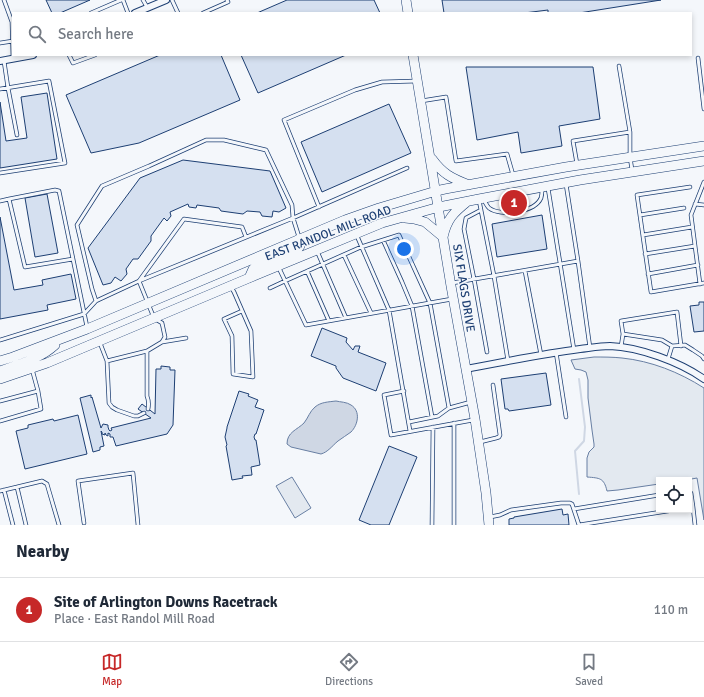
<!DOCTYPE html>
<html lang="en">
<head>
<meta charset="utf-8">
<style>
	:root { --surface:#fff; --page:#f6f6f7; --text:#1f2937; --muted:#747a83; --line:#e0e1e3; --accent:#c62828 }
	body { margin:0; font-family:Signika,sans-serif; background:var(--page); color:var(--text) }
	.controls { position:absolute; right:12px; bottom:12px; display:grid; overflow:hidden; border-radius:0px; box-shadow:0 2px 6px #0003 }
	.controls button { width:36px; height:36px; display:grid; place-items:center; padding:0; border:0; border-bottom:1px solid var(--line); background:var(--surface); color:var(--text); font:20px sans-serif }
	.you { position:absolute; left:404px; top:249px; width:14px; height:14px; margin:-10px; border:3px solid #fff; border-radius:50%; background:#1a73e8; box-shadow:0 0 0 6px #1a73e833 }
	.badge { display:grid; place-items:center; width:26px; height:26px; border-radius:50%; background:var(--accent); color:#fff; font-size:13px; font-weight:700 }
	.pin { position:absolute; translate:-50% -50%; border:2px solid #fff; box-shadow:0 1px 4px #0006 }
	.list { margin:0; padding:0; list-style:none }
	h2 { display:flex; justify-content:space-between; align-items:center; height:52px; margin:0; padding:0 16px; font-size:17px }
	h2 small { font-size:13px; font-weight:400; color:var(--muted) }
	.list li { display:grid; grid-template-columns:26px 1fr auto; gap:12px; align-items:center; box-sizing:border-box; height:64px; padding:0 16px; border-top:1px solid var(--line) }
	.list b { display:block; font-size:15px; white-space:nowrap }
	.list p { margin:0; font-size:13px; white-space:nowrap; color:var(--muted) }
	.list em { font-size:13px; font-style:normal; color:var(--muted) }
	.icon { flex:none; width:22px; height:22px; fill:none; stroke:currentColor; stroke-width:2; stroke-linecap:round; stroke-linejoin:round }
	.map { position:relative; flex:none; width:704px; height:525px; overflow:hidden }
	.search { position:absolute; background:var(--surface); box-shadow:0 2px 6px #0003; left:12px; right:12px; top:12px; height:44px; display:flex; align-items:center; gap:10px; box-sizing:border-box; padding:0 14px; border-radius:0px; color:var(--muted); font-size:15px }
	.sheet { height:116px; background:var(--surface) }
	nav { display:flex; justify-content:space-around; align-items:center; box-sizing:border-box; height:56px; border-top:1px solid var(--line); background:var(--surface); font-size:11px; color:var(--muted) }
	nav a { display:grid; justify-items:center; gap:2px }
	nav .on { color:var(--accent) }
	.map>svg:first-child { display:block }
	.green { fill:#e3e9f0; stroke:#687fa3 }
	.water { fill:#cfd7e4; stroke:#687fa3 }
	.lines { fill:none; stroke-linecap:round; stroke-linejoin:round }
	.stream { stroke:#cfd7e4; stroke-width:2 }
	.building { fill:#d5e0f0; stroke:#1d3f73 }
	.lane-casing { stroke:#1d3f73; stroke-width:4.5 }
	.street-casing { stroke:#1d3f73; stroke-width:8 }
	.secondary-casing { stroke:#1d3f73; stroke-width:10 }
	.lane { stroke:#f4f7fb; stroke-width:3 }
	.street { stroke:#f4f7fb; stroke-width:6 }
	.secondary { stroke:#f4f7fb; stroke-width:9 }
	.labels { text-anchor:middle; stroke-width:3; stroke-linejoin:round; paint-order:stroke }
	.street-label { font-size:12px; fill:#1d3f73; stroke:#f4f7fb }
</style>
</head>
<body>
<div class="map">
<svg width="704" height="525" viewBox="0 0 704 525">
	<rect width="100%" height="100%" fill="#f4f7fb"/>
	<path class="green" d="M594,357C603,357 613,357 622,358C651,361 679,372 704,388V520L697,478L686,480H659V484L618,490L607,491C604,478 600,478 587,477V458L589,452L594,447V444L592,430L588,398V380L586,372L581,370L575,369L571,360Z
		M292,477L311,508L295,518L276,486Z"/>
	<path class="water" d="M336,401C340,402 347,402 351,405C361,411 358,425 351,432C347,435 342,438 338,441C332,446 328,452 321,454L291,447L287,444C287,432 297,430 304,423C308,418 310,411 315,407C321,402 328,402 336,401Z"/>
	<g class="lines">
		<path class="stream" d="M579,494L575,451L584,441L585,427L579,379"/>
	</g>
	<path class="building" d="M46,0H90L60,13H52Z
		M287,0H374L380,13H257Z
		M442,0H661L579,13H548V10L524,13H444Z
		M160,55H221L240,100L139,143L91,153L66,95Z
		M241,55H346L258,93Z
		M466,67H593L600,119L559,126L562,146L521,153L518,132L477,140Z
		M47,93L57,159L0,168V102L6,141L27,138L21,97Z
		M389,104L411,153L322,192L301,142Z
		M183,160L270,171L286,208L279,212L273,211L272,217L262,216L260,212L247,211L243,214L221,211L219,208L197,205L196,208L189,207L188,204L170,212L171,216L167,221L164,218L151,236V241L138,259H133L126,269L127,274L121,281L115,277L111,283L103,285L88,248L140,178Z
		M47,194L58,253L35,257L25,198Z
		M542,215L547,249L497,257L492,224Z
		M0,217L14,290L43,285L42,280L71,274L76,299L47,305L48,310L0,319Z
		M699,302H704V331L694,332L690,306L699,305Z
		M322,328L347,338L346,342L353,350L355,346H360L358,352L386,363L376,391L343,378L336,368V366L311,356Z
		M161,366L170,367V370H175L173,425L167,434L116,446L113,437H110V434L108,433V436L106,435L105,433V435L102,434V432L101,431L104,446L100,447V450L93,452L80,398L91,395V398L92,397L101,428L103,424L108,425V427L109,430L110,431L112,430L111,428L151,418L138,409L142,404L155,414L156,369H161Z
		M546,373L551,405L509,411L508,409H505L501,379Z
		M239,391L249,394L248,396L258,400L255,407L264,410L256,434H255L254,437L255,440H256L260,465L251,467L252,475L242,476L243,478L232,480L226,446L227,445L225,437L227,428V427Z
		M78,415L87,454L25,469L16,431L28,428V425L53,419L54,421Z
		M389,446L417,457L389,525H371L359,520Z
		M562,509L563,515L568,514L569,525H509V519L514,518V517Z"/>
	<g class="lines">
		<defs>
			<path id="lane" d="M4,0L12,22L13,59
				M123,0L128,13
				M143,0L147,7
				M172,0L178,13
				M91,13L121,0
				M203,13L228,2L227,0
				M0,43L13,41
				M69,55L73,63L95,55
				M698,58L704,109
				M4,61L8,88L17,135
				M619,66L630,132
				M0,89L49,81L65,163L0,173
				M421,101L446,97L456,161L507,154L513,175
				M577,164L573,141L630,132V157L632,170
				M566,184L578,261
				M690,187L637,195L651,292L704,283
				M548,188L574,350
				M9,199L55,190L59,191L73,259
				M479,200L494,276L508,361
				M484,200C485,202 487,206 489,208C501,217 535,212 541,198C542,195 542,192 542,189
				M0,201L9,199L25,267L73,259L87,327
				M695,204L704,205
				M319,207L284,120L355,90L382,82L417,81
				M481,210L466,218L464,229L474,279L487,352
				M640,215L684,208
				M643,235L692,227
				M357,236L389,310L410,431
				M383,240L402,282L412,306L432,417
				M317,251L346,318
				M645,254L695,246
				M344,255L371,313
				M278,266L306,325L452,299
				M307,271L329,321
				M525,271L541,355
				M648,274L698,265
				M452,283L578,261L590,348
				M700,284L691,215L704,182
				M231,287L234,292L251,331L253,377L233,374L232,336L224,319L242,311
				M270,288L285,281L361,247L399,235L430,303L449,408L471,402
				M96,301L139,281L184,219L242,227L246,237
				M623,334L621,321L677,312L681,346
				M0,340L84,314L96,301L92,289L77,225L102,186L149,166L206,140H224L266,150L292,205L293,218L299,237
				M162,342L186,338
				M100,343L107,361L109,403L112,407L117,410L134,416H138L144,413
				M621,347L623,334L662,340L672,346L685,345L693,350L702,356L704,359
				M147,351L162,342L165,337L162,323L154,318L139,281L293,218L407,168
				M556,352L566,417
				M668,359L672,346
				M107,361L147,351V396C149,401 149,404 148,409
				M404,391L384,395L391,435L473,420
				M0,401L38,391L32,369
				M0,421L41,409L38,391
				M409,422L438,416L449,408
				M480,442L496,438L499,437L500,435L493,385
				M17,487L26,525
				M4,490L13,525
				M0,491L42,481L47,484L49,491L59,525
				M689,492L691,493L693,507
				M689,508L693,507L695,525
				M574,509L659,495
				M490,517L500,515L511,510L561,503H570L572,504L579,525
				M84,523L78,481L133,473L138,525
				M432,525L433,427
				M454,525V423
				M579,525L674,510"/>
			<path id="street" d="M135,13L166,0
				M0,61L33,55
				M466,369C504,362 541,354 580,349C589,348 600,346 610,346C639,347 680,362 704,379"/>
			<path id="secondary" d="M406,0L408,13
				M413,55L451,286L475,419L486,493L489,525
				M432,159C443,174 451,178 469,185
				M405,218L414,219L425,222L443,237C447,219 453,213 468,201
				M249,278L253,269L260,264L297,250L300,246L299,239
				M0,361L13,357L87,329L345,220L379,208L436,191L445,189L566,167L704,146
				M0,371C19,364 40,359 55,345
				M0,379L47,363L249,278L382,223L439,207L479,199L580,180L704,161"/>
		</defs>
		<use href="#lane" class="lane-casing"/>
		<use href="#street" class="street-casing"/>
		<use href="#secondary" class="secondary-casing"/>
		<use href="#lane" class="lane"/>
		<use href="#street" class="street"/>
		<use href="#secondary" class="secondary"/>
	</g>
	<g class="labels">
		<g class="street-label">
			<text transform="translate(328 233) rotate(-21)" y="4">EAST RANDOL MILL ROAD</text>
			<text transform="translate(464 288) rotate(81)" y="4">SIX FLAGS DRIVE</text>
		</g>
	</g>
</svg>
<div class="controls">
<button><svg class="icon" aria-label="locate" viewBox="0 0 24 24"><circle cx="12" cy="12" r="6"/><path d="M12 2v4M12 18v4M2 12h4M18 12h4"/></svg></button>
</div>
<div class="you"></div>
<div class="pin badge" style="left:514px;top:203px">1</div>
<div class="search"><svg class="icon" aria-label="search" viewBox="0 0 24 24"><circle cx="10" cy="10" r="6"/><path d="M15 15l6 6"/></svg>Search here</div>
</div>
<section class="sheet">
<h2>Nearby<small></small></h2>
<ul class="list">
<li><span class="badge">1</span><div><b>Site of Arlington Downs Racetrack</b><p>Place · East Randol Mill Road</p></div><em>110 m</em></li>
</ul>
</section>
<nav>
<a class="on"><svg class="icon" aria-label="map" viewBox="0 0 24 24"><path d="M3 6l6-2 6 2 6-2v14l-6 2-6-2-6 2zM9 4v14M15 6v14"/></svg>Map</a>
<a><svg class="icon" aria-label="directions" viewBox="0 0 24 24"><path d="M12 3l9 9-9 9-9-9zM9 14v-3h6M13 9l2 2-2 2"/></svg>Directions</a>
<a><svg class="icon" aria-label="saved" viewBox="0 0 24 24"><path d="M7 4h10v16l-5-4-5 4z"/></svg>Saved</a>
</nav>
</body>
</html>
